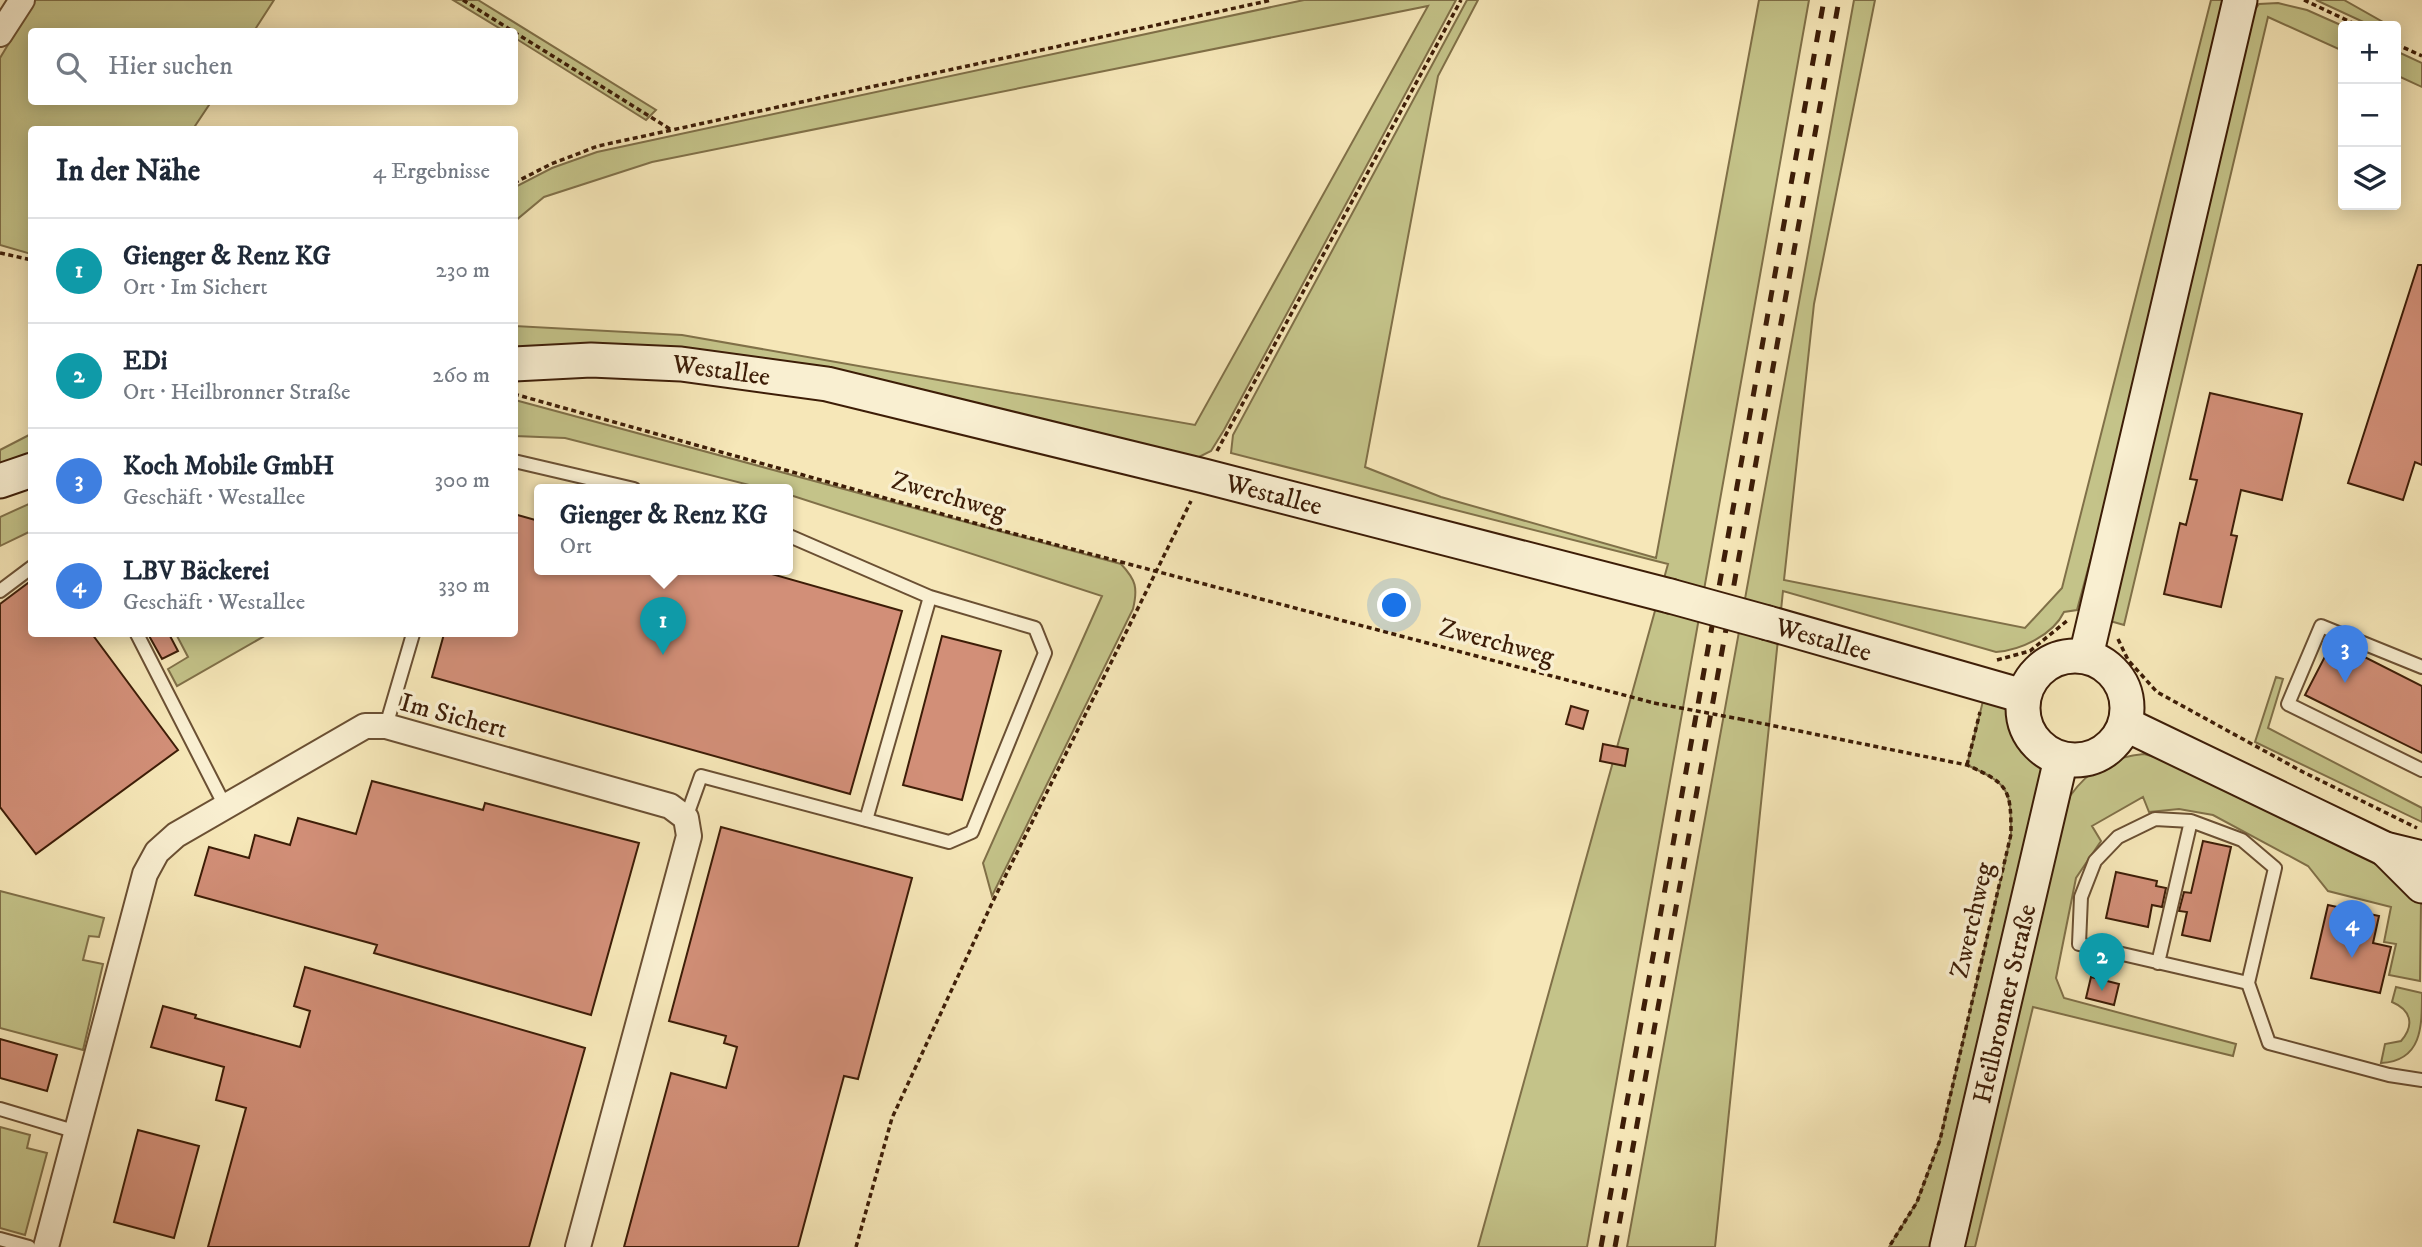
<!DOCTYPE html>
<html lang="de">
<head>
<meta charset="utf-8">
<style>
	:root { --surface:#fff; --page:#f6f6f7; --text:#1f2937; --muted:#747a83; --line:#e0e1e3; --accent:#d93025 }
	body { margin:0; font-family:"IM FELL DW Pica",serif; background:var(--page); color:var(--text) }
	.controls { position:absolute; right:21px; top:21px; display:grid; overflow:hidden; border-radius:7px; box-shadow:0 4px 18px #0003 }
	.controls button { width:63px; height:63px; display:grid; place-items:center; padding:0; border:0; border-bottom:2px solid var(--line); background:var(--surface); color:var(--text); font:35px sans-serif }
	.you { position:absolute; left:1395px; top:606px; width:24px; height:24px; margin:-18px; border:5px solid #fff; border-radius:50%; background:#1a73e8; box-shadow:0 0 0 10px #1a73e833 }
	.badge { display:grid; place-items:center; width:46px; height:46px; border-radius:50%; background:var(--accent); color:#fff; font-size:23px; font-weight:700 }
	.pin { position:absolute; translate:-50% -58px; filter:drop-shadow(0 2px 4px #0008) }
	.pin::after { content:''; position:absolute; top:37px; width:24px; height:21px; background:inherit; clip-path:polygon(0 0,100% 0,50% 100%) }
	.popup { position:absolute; left:534px; top:484px; width:259px; height:91px; box-sizing:border-box; display:grid; place-content:center; border-radius:7px; background:var(--surface); filter:drop-shadow(0 2px 5px #0005); font-size:23px; white-space:nowrap; color:var(--muted) }
	.popup b { font-size:26px; color:var(--text) }
	.popup::after { content:''; position:absolute; left:50%; top:100%; margin-left:-14px; border:14px solid transparent; border-top-color:var(--surface) }
	.list { margin:0; padding:0; list-style:none }
	h2 { display:flex; justify-content:space-between; align-items:center; height:91px; margin:0; padding:0 28px; font-size:30px }
	h2 small { font-size:23px; font-weight:400; color:var(--muted) }
	.list li { display:grid; grid-template-columns:46px 1fr auto; gap:21px; align-items:center; box-sizing:border-box; height:105px; padding:0 28px; border-top:2px solid var(--line) }
	.list b { display:block; font-size:26px; white-space:nowrap }
	.list p { margin:0; font-size:23px; white-space:nowrap; color:var(--muted) }
	.list em { font-size:23px; font-style:normal; color:var(--muted) }
	.icon { flex:none; width:38px; height:38px; fill:none; stroke:currentColor; stroke-width:2; stroke-linecap:round; stroke-linejoin:round }
	.map { position:relative; flex:none; width:2422px; height:1247px; overflow:hidden }
	.search { position:absolute; background:var(--surface); box-shadow:0 4px 18px #0003; left:28px; top:28px; width:490px; height:77px; display:flex; align-items:center; gap:18px; box-sizing:border-box; padding:0 24px; border-radius:7px; color:var(--muted); font-size:26px }
	.panel { position:absolute; background:var(--surface); box-shadow:0 4px 18px #0003; left:28px; top:126px; width:490px; height:511px; border-radius:7px }
	.map>svg:first-child { display:block }
	.green { fill:#c4c389; stroke:#807048; stroke-width:2 }
	.building { fill:#d28f78; stroke:#3d1d07; stroke-width:2 }
	.lines { fill:none; stroke-linecap:round; stroke-linejoin:round }
	.service-casing { stroke:#6b5033; stroke-width:16 }
	.minor-casing { stroke:#6b5033; stroke-width:28 }
	.secondary-casing { stroke:#3d1d07; stroke-width:37 }
	.path { stroke:#3d1d07; stroke-width:3.5; stroke-dasharray:5 3.5; stroke-linecap:butt }
	.service { stroke:#f9efd1; stroke-width:12 }
	.minor { stroke:#f9efd1; stroke-width:24 }
	.secondary { stroke:#f9efd1; stroke-width:33 }
	.rail { stroke:#3d1d07; stroke-width:5; stroke-dasharray:12 12; stroke-linecap:butt }
	.secondary-bridge-casing { stroke:#3d1d07; stroke-width:37; stroke-linecap:butt }
	.path-bridge { stroke:#3d1d07; stroke-width:3.5; stroke-dasharray:5 3.5; stroke-linecap:butt }
	.secondary-bridge { stroke:#f9efd1; stroke-width:33 }
	.labels { text-anchor:middle; stroke-width:7; stroke-linejoin:round; paint-order:stroke }
	.street-label { font-size:26px; fill:#3d1d07; stroke:#f9efd1 }
</style>
</head>
<body>
<div class="map">
<svg width="2422" height="1247" viewBox="0 0 2422 1247">
	<rect width="100%" height="100%" fill="#f6e7b8"/>
	<filter id="stains"><feTurbulence type="fractalNoise" baseFrequency=".00286" numOctaves="4"/><feColorMatrix values="0 0 0 0 .2 0 0 0 0 .09 0 0 0 0 .02 0 0 0 .5 -.17"/></filter>
	<radialGradient id="worn" r=".72"><stop offset=".6" stop-color="#630" stop-opacity="0"/><stop offset="1" stop-color="#630" stop-opacity=".3"/></radialGradient>
	<path class="green" d="M35,0H274L254,31L32,32V102H211L193,129L32,130L31,254L0,245V58Z
		M453,0H478L656,110L646,120L515,38L514,32L504,31Z
		M1304,0H1456L1224,430L1211,451L1191,461L908,389L515,352V326L682,335L1195,425L1428,6L652,162L544,197L515,221V187L552,168L597,152Z
		M1467,0H1478L1438,76L1365,467L1441,497L1656,558L1759,0H1809L1587,1247H1478L1668,564L1231,453L1233,435Z
		M1854,0H1875L1814,304L1784,580L2025,628L2062,588L2211,0H2229L2154,324L2077,610L2064,612C2053,635 2021,650 1996,652L1783,591L1715,1247H1627Z
		M2316,0H2344L2390,26H2372Z
		M2278,3L2307,10L2343,26V51L2268,17L2124,625L2110,621L2245,23L2259,4Z
		M2396,51L2422,63V87L2396,75Z
		M515,400L1121,564C1136,580 1138,588 1133,609L992,896L983,863L1102,596L787,494V489H765L565,438L515,436Z
		M31,434V454L0,467V450Z
		M31,503V531L0,546V517Z
		M176,634H268L177,686L168,669L188,657Z
		M2276,677L2283,679L2268,728L2422,808V822L2255,742Z
		M1987,685L2023,696C2022,728 2033,744 2061,759L1947,1247H1889L1917,1202L1940,1140L2011,835C2011,789 2009,784 1967,765Z
		M2144,754L2176,763C2248,798 2370,843 2421,901L2420,981L2389,975L2396,944L2384,942L2391,907L2328,891L2308,866L2213,815L2179,809L2149,812L2143,797L2092,826L2101,841L2076,878L2056,978L2064,998L2236,1044L2233,1056L2033,1007L1975,1247H1956L2070,796C2089,769 2112,757 2144,754Z
		M0,891L104,918L99,937L89,936L83,960L103,964L83,1050L0,1028Z
		M2396,987L2422,993C2422,1027 2422,1061 2381,1063L2385,1044L2401,1041C2415,1025 2411,1010 2392,1002Z
		M0,1127L30,1135L27,1148L47,1153L25,1235L0,1228Z"/>
	<path class="building" d="M2418,265H2422V465L2415,462L2403,500L2348,483Z
		M2210,393L2302,414L2282,500L2241,490L2231,535L2237,536L2221,607L2164,594L2180,523L2186,525L2197,480L2190,479Z
		M514,514L539,521V569H754L902,611L850,794L432,677L444,634H514Z
		M32,580V634H92L178,750L36,854L0,807V604Z
		M148,634H169L178,651L162,659Z
		M942,636L1001,651L962,800L903,785Z
		M2333,641L2422,686V753L2305,695Z
		M1571,706L1588,711L1583,729L1566,724Z
		M1603,744L1628,749L1625,766L1600,761Z
		M372,781L483,810L485,803L639,843L591,1015L374,953L377,945L195,895L209,847L249,858L255,835L290,845L298,818L356,834Z
		M721,827L912,878L858,1079L844,1076L798,1247H624L671,1073L726,1088L737,1047L724,1043L726,1036L669,1021Z
		M2203,841L2231,847L2210,941L2182,935L2187,912L2179,911L2184,892L2191,893Z
		M2116,872L2157,881L2156,886L2166,888L2162,907L2152,905L2148,927L2106,918Z
		M2328,905L2379,916L2373,943L2391,947L2380,993L2311,978Z
		M305,967L585,1048L529,1247H208L246,1108L216,1100L224,1067L151,1047L163,1006L196,1015L195,1018L300,1047L310,1011L294,1006Z
		M2091,977L2119,984L2114,1005L2086,998Z
		M0,1039L57,1055L47,1091L0,1078Z
		M138,1130L199,1146L174,1238L114,1222Z"/>
	<g class="lines">
		<defs>
			<path id="service" d="M514,461L634,489
				M0,591L32,567
				M137,634L225,806
				M2422,667L2321,626L2288,704L2422,770
				M386,726L413,634
				M686,818L701,776L949,842L972,832L1045,653L1035,628L930,597L787,535
				M866,820L930,597
				M2158,963L2191,821
				M2248,983L2079,944L2081,897L2095,861L2118,837L2155,819L2191,821L2242,840L2275,868L2248,983L2269,1043L2389,1075L2422,1080
				M0,1109L77,1132
				M0,1239L29,1247"/>
			<path id="minor" d="M0,34L22,0
				M46,1247L145,874L157,852L176,835L365,726H386L670,806L686,818L689,836L578,1247"/>
			<g id="secondary">
				<path id="s1" d="M514,364L591,360L681,364L827,384L1204,476L1670,596"/>
				<path d="M0,481L32,470"/>
				<path id="s2" d="M1768,623L2023,696"/>
				<path d="M2086,656L2240,0"/>
				<circle cx="2075" cy="708" r="52"/>
				<path d="M2125,724L2385,849L2422,858"/>
				<path d="M2385,849L2422,886"/>
				<path id="s3" d="M1947,1247L2061,759"/>
			</g>
		</defs>
		<use href="#service" class="service-casing"/>
		<use href="#minor" class="minor-casing"/>
		<use href="#secondary" class="secondary-casing"/>
		<path class="path" d="M463,0L514,32
			M2304,0L2359,26
			M514,32L670,129
			M2396,44L2422,56
			M514,183L551,164L598,146L1272,0
			M0,253L32,260
			M514,394L985,526L1654,703
			M1217,451L1461,0
			M2118,639L2128,660L2157,692L2303,772L2417,828
			M1997,660L2030,651L2068,620
			M1740,719L1967,765C2009,784 2011,789 2011,834L1940,1140L1917,1202L1889,1247
			M1967,765L1980,712
			M856,1247L892,1118L993,901L1191,501"/>
		<use href="#service" class="service"/>
		<use href="#minor" class="minor"/>
		<use href="#secondary" class="secondary"/>
		<path class="rail" d="M1601,1247L1824,0
			M1615,1247L1839,0"/>
		<defs>
			<path id="secondary-bridge" d="M1670,596L1768,623"/>
		</defs>
		<use href="#secondary-bridge" class="secondary-bridge-casing"/>
		<path class="path-bridge" d="M1654,703L1740,719"/>
		<use href="#secondary-bridge" class="secondary-bridge"/>
	</g>
	<g class="labels">
		<g class="street-label">
			<text dy="9" stroke="none"><textPath href="#s1" startOffset="208">Westallee</textPath></text>
			<text dy="9" stroke="none"><textPath href="#s1" startOffset="775">Westallee</textPath></text>
			<text transform="translate(949 495) rotate(16)" y="9">Zwerchweg</text>
			<text dy="9" stroke="none"><textPath href="#s2" startOffset="58">Westallee</textPath></text>
			<text transform="translate(1497 641) rotate(15)" y="9">Zwerchweg</text>
			<text transform="translate(454 715) rotate(15)" y="9">Im Sichert</text>
			<text transform="translate(1971 920) rotate(-77)" y="9">Zwerchweg</text>
			<text dy="9" stroke="none"><textPath href="#s3" startOffset="250">Heilbronner Straße</textPath></text>
		</g>
	</g>
	<rect width="100%" height="100%" filter="url(#stains)"/>
	<rect width="100%" height="100%" fill="url(#worn)"/>
</svg>
<div class="controls">
<button>+</button>
<button>−</button>
<button><svg class="icon" aria-label="layers" viewBox="0 0 24 24"><path d="M12 4l9 5-9 5-9-5zM3 14l9 5 9-5"/></svg></button>
</div>
<div class="you"></div>
<div class="pin badge" style="left:663px;top:655px;background:#0f9aa8">1</div>
<div class="popup"><b>Gienger &amp; Renz KG</b>Ort</div>
<div class="pin badge" style="left:2102px;top:991px;background:#0f9aa8">2</div>
<div class="pin badge" style="left:2345px;top:683px;background:#3f7fe0">3</div>
<div class="pin badge" style="left:2352px;top:958px;background:#3f7fe0">4</div>
<div class="search"><svg class="icon" aria-label="search" viewBox="0 0 24 24"><circle cx="10" cy="10" r="6"/><path d="M15 15l6 6"/></svg>Hier suchen</div>
<section class="panel">
<h2>In der Nähe<small>4 Ergebnisse</small></h2>
<ul class="list">
<li><span class="badge" style="background:#0f9aa8">1</span><div><b>Gienger &amp; Renz KG</b><p>Ort · Im Sichert</p></div><em>230 m</em></li>
<li><span class="badge" style="background:#0f9aa8">2</span><div><b>EDi</b><p>Ort · Heilbronner Straße</p></div><em>260 m</em></li>
<li><span class="badge" style="background:#3f7fe0">3</span><div><b>Koch Mobile GmbH</b><p>Geschäft · Westallee</p></div><em>300 m</em></li>
<li><span class="badge" style="background:#3f7fe0">4</span><div><b>LBV Bäckerei</b><p>Geschäft · Westallee</p></div><em>330 m</em></li>
</ul>
</section>
</div>
</body>
</html>
